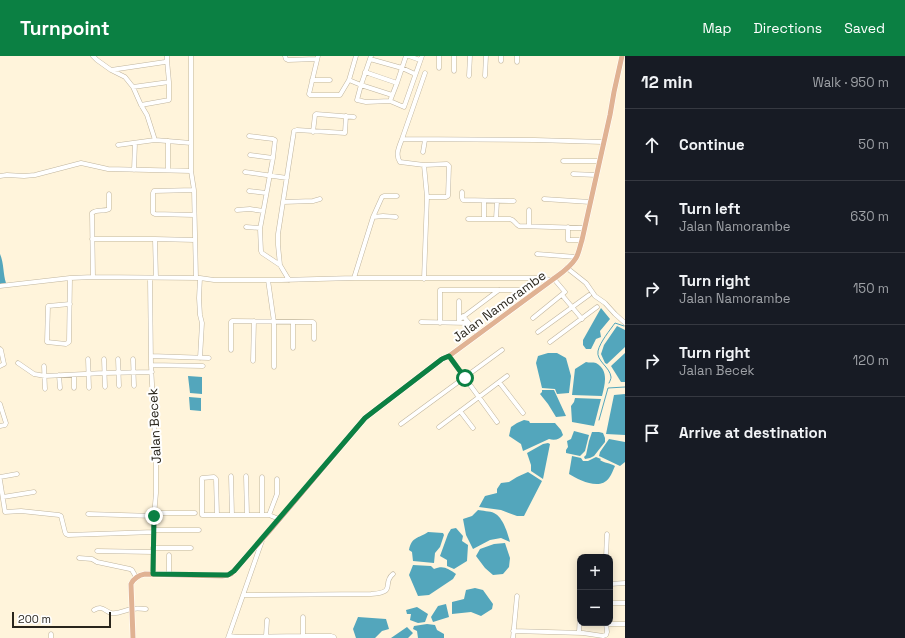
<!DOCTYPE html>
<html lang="en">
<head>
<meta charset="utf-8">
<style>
	:root { --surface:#171b24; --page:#20242c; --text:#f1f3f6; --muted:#9ea1a6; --line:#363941; --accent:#0b8043 }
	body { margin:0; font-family:"Space Grotesk",sans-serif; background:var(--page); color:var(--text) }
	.controls { position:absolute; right:12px; bottom:12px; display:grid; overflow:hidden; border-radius:8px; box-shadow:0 2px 10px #0003 }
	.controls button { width:36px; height:36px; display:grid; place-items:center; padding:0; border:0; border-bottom:1px solid var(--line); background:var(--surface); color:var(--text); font:20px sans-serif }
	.scale { position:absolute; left:12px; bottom:10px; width:99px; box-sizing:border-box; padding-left:4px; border:2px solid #29251c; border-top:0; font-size:11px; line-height:14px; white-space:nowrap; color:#29251c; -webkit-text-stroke:3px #fff; paint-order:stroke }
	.stop { position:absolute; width:12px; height:12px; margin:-9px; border:3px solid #0b8043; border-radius:50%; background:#fff }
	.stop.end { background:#0b8043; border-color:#fff; box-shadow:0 1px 4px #0008 }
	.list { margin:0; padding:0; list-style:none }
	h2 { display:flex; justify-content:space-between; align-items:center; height:52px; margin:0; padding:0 16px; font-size:17px }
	h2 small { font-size:13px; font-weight:400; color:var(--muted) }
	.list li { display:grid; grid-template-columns:26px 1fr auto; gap:12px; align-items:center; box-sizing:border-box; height:72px; padding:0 16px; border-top:1px solid var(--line) }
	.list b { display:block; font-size:15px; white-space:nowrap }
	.list p { margin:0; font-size:13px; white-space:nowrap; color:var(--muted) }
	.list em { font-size:13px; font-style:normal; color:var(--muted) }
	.icon { flex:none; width:22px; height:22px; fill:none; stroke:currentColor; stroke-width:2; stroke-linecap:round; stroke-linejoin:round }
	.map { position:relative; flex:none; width:625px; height:582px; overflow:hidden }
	header { display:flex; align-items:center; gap:24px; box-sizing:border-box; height:56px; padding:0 20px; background:var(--accent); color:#fff }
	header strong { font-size:19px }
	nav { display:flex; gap:22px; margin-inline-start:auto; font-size:14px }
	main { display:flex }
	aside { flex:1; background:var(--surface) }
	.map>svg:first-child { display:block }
	.water { fill:#53a6bc }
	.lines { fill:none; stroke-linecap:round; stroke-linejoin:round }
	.stream { stroke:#53a6bc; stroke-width:1 }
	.minor-casing { stroke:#c0b59e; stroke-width:5 }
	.major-casing { stroke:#fff; stroke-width:6 }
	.minor { stroke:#fff; stroke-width:4 }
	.major { stroke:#e0b293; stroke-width:5 }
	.route { stroke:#0b8043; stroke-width:5 }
	.labels { text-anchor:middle; stroke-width:4; stroke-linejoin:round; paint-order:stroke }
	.street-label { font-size:13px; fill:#29251c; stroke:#fff }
</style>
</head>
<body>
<header>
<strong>Turnpoint</strong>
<nav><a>Map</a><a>Directions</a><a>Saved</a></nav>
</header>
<main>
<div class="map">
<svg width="625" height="582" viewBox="0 0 625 582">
	<rect width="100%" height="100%" fill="#fff4db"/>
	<path class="water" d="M0,198C4,207 3,218 6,227L0,228Z
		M601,252L610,263L600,275L601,281L596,283L591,293H586L583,289V284Z
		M617,270L625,274V291L607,308L605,307L601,298L604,289Z
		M548,297H557L566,302L571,320L569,337L557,338L555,333L542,332L536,307L538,300Z
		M625,297V326H621L611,310Z
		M586,306C589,307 593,306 596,307C609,314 605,328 602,340L572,339L575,313Z
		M188,320L202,321V338L190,337Z
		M542,334H554L566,360L556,361L548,348L540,338L542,336Z
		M625,338V379L606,378L614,339Z
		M189,341L201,342V355L190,354Z
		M575,342L601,343L594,370L572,366L571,350L574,346Z
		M524,364L529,365L530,367H555L561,374L563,379C560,383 555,385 549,383L523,395L521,388L509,380L511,371L517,367Z
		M574,375L589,379L585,395L580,400L566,397V394L568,391L567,385L571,383Z
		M592,376H599L603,377L605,382V386L601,391L594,400L590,402L585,403L584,401L586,399L589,385Z
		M609,383L625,386V406L620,410L599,400L600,396Z
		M548,387L550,388L543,423L531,415V409L527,397L543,388Z
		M572,400L581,402L583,405H588L596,401L601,403L600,404C604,407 610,407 615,410C613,414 612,418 609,422C600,435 579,424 569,418Z
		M528,416L542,425L524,460H517L501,454L479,451L485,440L497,437V433L501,427L509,426L517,421Z
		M478,454C482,455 490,455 494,457C503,461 508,478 510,486L501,482L490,484L473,493L466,479L463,463L472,460Z
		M456,472L463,480L462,485L468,489L467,505L454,513L447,510V504L440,500L448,478L451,473Z
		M428,476L443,477L444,479L440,491L435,497L434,507L413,505L412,496L409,494C412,480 418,483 428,476Z
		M505,487L510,502L509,511L503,518L493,519L485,512L476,500L480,493L494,488Z
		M413,509L431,510L434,513C444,509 448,513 456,518L453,523L429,539L418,540L409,519Z
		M475,532L483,534L493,548L492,553L481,560L471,556L452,558V546L464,543L466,534Z
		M446,548L449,561L433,566L431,561L438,550Z
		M417,551L428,558L425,566L418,567L410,564L411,558H407L406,554Z
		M358,561L386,563L389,573L382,575L375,582H356L353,573Z
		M427,568L435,569L437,574L444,578V582H418L417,575L413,573L414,570Z
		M407,571L413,577L408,582H391Z"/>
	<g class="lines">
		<path class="stream" d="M609,327C610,325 611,323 611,321C610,311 596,305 598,295C600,286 610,274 615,267L624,270
			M599,364L608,332L625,331"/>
		<defs>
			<path id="minor" d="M93,0L97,4L111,14L125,21L133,31L141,49L147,59L155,84L191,87
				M191,0V115L194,134L196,222
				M285,0L286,3L288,4L316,3
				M318,0L309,38L310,39H340L349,24L356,0
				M371,0L361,29L357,44L366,46L390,45L404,51L422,0
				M409,0L420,4
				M370,3L402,12L415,18
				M501,5V0
				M517,6V0
				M439,12V0
				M111,14L165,6L167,4V0
				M454,15V0
				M365,16L397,27
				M469,20L470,0
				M485,20L486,0
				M312,24H330
				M349,24L361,29L392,39
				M133,31L169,26L167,4
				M390,45L397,27L406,0
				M141,49L169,44V26
				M313,76L315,59L316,58L354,61
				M249,80L273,83L275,84L273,102L260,173L261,195L262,197L280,209L289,224
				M402,83L425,17
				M118,89L155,84
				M423,96L425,84
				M250,99L273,102
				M563,105H599
				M134,114L135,87
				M168,114V85
				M245,116L287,122
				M573,118L596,119
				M0,120L7,119L24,120L35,119L81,107L108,113L191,115
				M194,134L154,135L153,137V157L155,158L194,159
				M249,135L266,137
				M462,136V142L463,144L514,145
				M427,141H446L448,140L449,110L447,108L424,109L400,106C395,99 399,91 402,83L535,84L603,86
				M544,143L590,146
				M283,146L313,145L320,143
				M237,154L250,153L263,155
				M529,154V170
				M373,161L383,160L396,161
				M468,163H510C515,164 515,168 519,170L584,172
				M484,163V145
				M496,163L497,145
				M246,171L260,172
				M568,171V184H582
				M92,183H155L195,184
				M155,183L156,222
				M537,198L576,201
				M280,209L278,189V178L294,75L297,74L345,77L346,60
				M567,212L586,227L595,240L605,247L615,258L625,267
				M93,221L92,157C97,153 104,156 109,153V138
				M70,222L69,286L66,288L47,286L48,250L70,248
				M150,222L151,309L156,403V437L154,460L153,518
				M354,222L373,161L382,141L384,140H397
				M424,223L427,141L424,109
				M268,224L274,266V311
				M0,230L70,222L93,221L200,222L214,224H281L354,222H538L552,224
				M562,239L582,263
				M463,260L478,278
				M533,262L565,236L554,223
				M459,264L499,234
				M459,264V245
				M421,266L468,267
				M440,267V234H519
				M538,276L589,239
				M550,286L597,251
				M293,292V266
				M0,293L1,294L4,308L0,310
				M231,294V266L232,265L313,266L314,267V283
				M151,300L209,302
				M449,300L497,366
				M200,302L202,267L200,259L199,242L200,222
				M88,303L89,332
				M104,303L105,331
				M118,303L119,330
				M133,303L134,330
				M253,305L254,265
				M18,307L34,318L45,320L104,317L152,316
				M151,309L203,310
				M44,310L45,333
				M59,319L60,332
				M74,319V332
				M499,326L523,357
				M0,348L6,367L5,369L0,370
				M460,355L473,372
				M401,368L502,294
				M439,371L507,320
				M231,420L232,459
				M246,420L247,459
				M0,421L17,418
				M262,421V459
				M0,424L5,456L21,455L59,459L61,460L65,476L66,478L68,479L154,476
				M3,441L34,436
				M154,457H195
				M88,458L154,460
				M217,459L216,423L214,421L202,422V459H269L279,463
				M269,459L277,438V423
				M154,474H199
				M153,492H191
				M97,495L153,496
				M606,501L607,478
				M79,502L92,503L97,506L130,513L132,514L136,521
				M169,518V499
				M610,528L625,527
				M244,539L371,538C398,536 381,528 393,518
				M610,547H625
				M94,554C103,549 104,555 111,557C118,559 126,553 133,553C137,552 142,553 146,553
				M606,568H625
				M513,575L583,577L603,580L606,579L607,576L606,567
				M579,577L580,555
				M51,578V582
				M229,580L239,581L303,580H331L334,581V582
				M266,580L267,564
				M303,580V561
				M228,582L263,482
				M513,582L517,540"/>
			<path id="major" d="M133,582L131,528C134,522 139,519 145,518L222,520L228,519L231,518L273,471L365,362L442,303L449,300L552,224C560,218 570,212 576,202C579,197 580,190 582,184L610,59L614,36L622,0"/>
		</defs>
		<use href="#minor" class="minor-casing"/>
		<use href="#major" class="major-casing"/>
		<use href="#minor" class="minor"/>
		<use href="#major" class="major"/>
	</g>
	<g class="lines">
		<path class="route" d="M154,460L153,518L228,519L234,515L365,362L442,303L449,300L465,322"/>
	</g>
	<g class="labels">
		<g class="street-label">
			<text transform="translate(499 250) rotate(-36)" y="5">Jalan Namorambe</text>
			<text transform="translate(154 370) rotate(-93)" y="5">Jalan Becek</text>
		</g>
	</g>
</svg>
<div class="controls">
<button>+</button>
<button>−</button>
</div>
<div class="scale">200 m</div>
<div class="stop" style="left:465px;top:322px"></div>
<div class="stop end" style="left:154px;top:460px"></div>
</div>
<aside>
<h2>12 min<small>Walk · 950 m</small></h2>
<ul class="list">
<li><svg class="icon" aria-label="ahead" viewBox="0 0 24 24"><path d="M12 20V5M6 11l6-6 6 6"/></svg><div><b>Continue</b></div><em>50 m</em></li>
<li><svg class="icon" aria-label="left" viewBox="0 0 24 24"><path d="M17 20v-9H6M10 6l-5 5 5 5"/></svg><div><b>Turn left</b><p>Jalan Namorambe</p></div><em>630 m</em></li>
<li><svg class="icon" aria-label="right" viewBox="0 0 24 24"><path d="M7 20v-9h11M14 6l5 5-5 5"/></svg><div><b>Turn right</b><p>Jalan Namorambe</p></div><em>150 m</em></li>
<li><svg class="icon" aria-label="right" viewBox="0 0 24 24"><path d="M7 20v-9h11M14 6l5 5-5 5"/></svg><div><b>Turn right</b><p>Jalan Becek</p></div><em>120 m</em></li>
<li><svg class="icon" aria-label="arrive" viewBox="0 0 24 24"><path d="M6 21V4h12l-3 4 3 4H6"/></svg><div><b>Arrive at destination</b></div></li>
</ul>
</aside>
</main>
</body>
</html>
